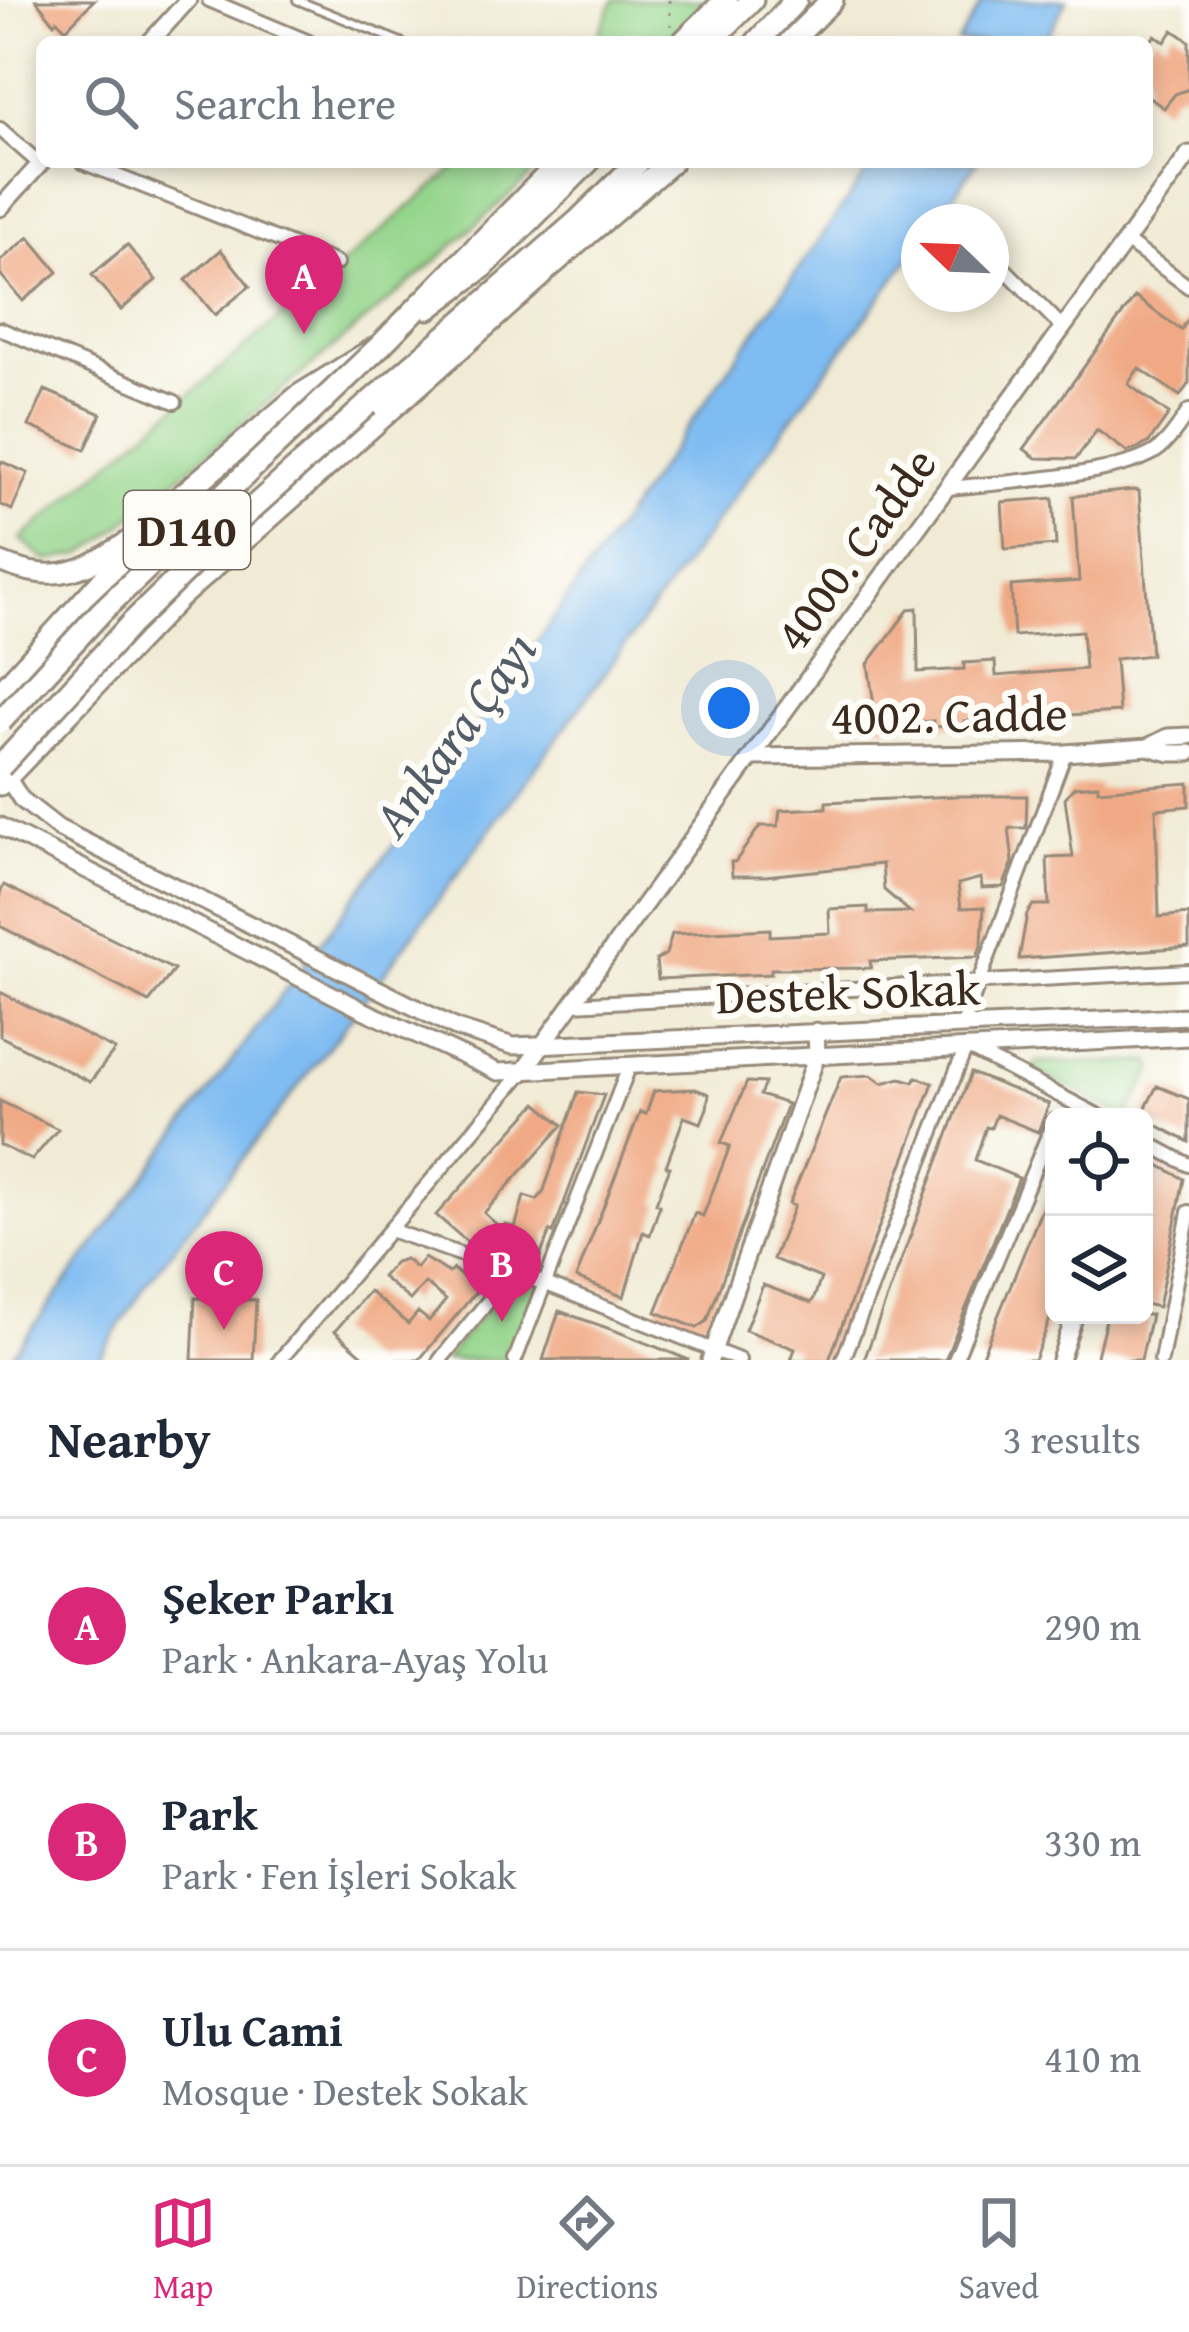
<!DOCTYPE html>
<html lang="en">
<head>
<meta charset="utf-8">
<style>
	:root { --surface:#fff; --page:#f6f6f7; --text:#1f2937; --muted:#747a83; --line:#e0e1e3; --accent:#db2777 }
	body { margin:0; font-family:"Gentium Book Plus",serif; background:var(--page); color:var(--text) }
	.controls { position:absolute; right:36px; bottom:36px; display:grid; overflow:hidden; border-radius:18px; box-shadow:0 6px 18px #0003 }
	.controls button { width:108px; height:108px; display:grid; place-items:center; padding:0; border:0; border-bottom:3px solid var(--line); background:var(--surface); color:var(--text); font:60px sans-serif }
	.compass { position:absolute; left:901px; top:204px; width:108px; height:108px; border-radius:50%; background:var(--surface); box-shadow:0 6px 18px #0003; rotate:293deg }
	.you { position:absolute; left:729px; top:708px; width:42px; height:42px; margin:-30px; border:9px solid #fff; border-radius:50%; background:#1a73e8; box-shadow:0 0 0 18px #1a73e833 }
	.badge { display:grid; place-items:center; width:78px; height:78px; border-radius:50%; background:var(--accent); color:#fff; font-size:39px; font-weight:700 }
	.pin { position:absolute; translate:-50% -99px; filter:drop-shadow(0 3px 6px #0008) }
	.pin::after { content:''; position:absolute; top:63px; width:42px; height:36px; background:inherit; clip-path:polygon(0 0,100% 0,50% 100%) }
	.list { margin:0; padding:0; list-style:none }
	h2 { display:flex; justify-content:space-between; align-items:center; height:156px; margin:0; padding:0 48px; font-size:51px }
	h2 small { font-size:39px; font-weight:400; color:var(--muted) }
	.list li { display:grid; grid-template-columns:78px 1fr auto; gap:36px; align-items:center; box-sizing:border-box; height:216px; padding:0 48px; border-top:3px solid var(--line) }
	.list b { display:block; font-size:45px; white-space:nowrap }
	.list p { margin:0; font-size:39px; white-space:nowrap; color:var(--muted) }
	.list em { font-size:39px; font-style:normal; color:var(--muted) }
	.icon { flex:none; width:66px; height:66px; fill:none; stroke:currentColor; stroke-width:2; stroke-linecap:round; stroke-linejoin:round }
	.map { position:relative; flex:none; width:1189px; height:1360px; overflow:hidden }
	.search { position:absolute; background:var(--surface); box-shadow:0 6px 18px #0003; left:36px; right:36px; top:36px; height:132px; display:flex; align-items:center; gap:30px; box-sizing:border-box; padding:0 42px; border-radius:18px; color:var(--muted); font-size:45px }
	.sheet { height:804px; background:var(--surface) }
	nav { display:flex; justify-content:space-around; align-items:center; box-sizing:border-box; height:168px; border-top:3px solid var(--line); background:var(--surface); font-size:33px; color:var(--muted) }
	nav a { display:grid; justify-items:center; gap:6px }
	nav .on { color:var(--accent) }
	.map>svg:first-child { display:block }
	.green { fill:#94d58c; stroke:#688055; stroke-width:3 }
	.water { fill:#7fbcf2; stroke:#5d7388; stroke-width:3 }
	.building { fill:#f0a984 }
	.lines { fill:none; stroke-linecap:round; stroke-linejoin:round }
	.service-casing { stroke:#968a7a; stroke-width:12 }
	.minor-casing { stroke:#968a7a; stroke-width:18 }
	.tertiary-casing { stroke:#968a7a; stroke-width:21 }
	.secondary-casing { stroke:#968a7a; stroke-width:24 }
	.trunk-casing { stroke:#968a7a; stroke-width:27 }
	.path { stroke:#968a7a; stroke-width:3; stroke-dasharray:3 9; stroke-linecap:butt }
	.service { stroke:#fff; stroke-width:6 }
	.minor { stroke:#fff; stroke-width:12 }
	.tertiary { stroke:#fff; stroke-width:15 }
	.secondary { stroke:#fff; stroke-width:18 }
	.trunk { stroke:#fff; stroke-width:21 }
	.trunk-bridge-casing { stroke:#968a7a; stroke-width:27; stroke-linecap:butt }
	.trunk-bridge { stroke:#fff; stroke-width:21 }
	.labels { text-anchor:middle; stroke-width:12; stroke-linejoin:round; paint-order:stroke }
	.shield { fill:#fdfcf7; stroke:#75695f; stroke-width:3 }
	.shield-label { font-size:45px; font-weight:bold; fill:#3b2a1e }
	.street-label { font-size:48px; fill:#3b2a1e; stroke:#fdfcf7 }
	.water-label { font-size:51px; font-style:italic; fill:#535d68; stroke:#fdfcf7 }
</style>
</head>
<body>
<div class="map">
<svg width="1189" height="1360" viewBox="0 0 1189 1360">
	<rect width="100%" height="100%" fill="#fdfcf7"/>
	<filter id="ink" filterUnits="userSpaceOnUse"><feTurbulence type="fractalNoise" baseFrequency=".00833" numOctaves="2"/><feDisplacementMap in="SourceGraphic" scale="24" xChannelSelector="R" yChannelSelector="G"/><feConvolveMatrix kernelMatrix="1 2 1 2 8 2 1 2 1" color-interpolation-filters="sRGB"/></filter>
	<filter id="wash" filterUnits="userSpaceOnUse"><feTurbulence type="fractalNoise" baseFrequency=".004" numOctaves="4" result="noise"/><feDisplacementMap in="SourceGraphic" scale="48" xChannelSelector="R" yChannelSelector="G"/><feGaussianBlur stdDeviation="2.7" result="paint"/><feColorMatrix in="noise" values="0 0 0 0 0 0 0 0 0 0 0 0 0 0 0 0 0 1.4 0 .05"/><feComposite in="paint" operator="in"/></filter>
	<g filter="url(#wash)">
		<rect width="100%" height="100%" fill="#f1ebd5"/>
		<path class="green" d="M614,0H707L666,42H595Z
			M462,162H546L429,267L106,538L83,554L47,561L21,539Z
			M1037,1062H1150L1154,1070L1126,1117L1032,1069Z
			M518,1274L544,1285L509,1360H444Z"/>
		<path class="water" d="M983,0H1067L1044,42H958Z
			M874,162H977L935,222H919V245L367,997L147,1283L98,1360H8L404,831Z"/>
		<g id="blocks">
			<path class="building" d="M36,0H94L66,29L57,20L54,23Z
				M1173,30L1189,41V89L1175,94L1164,108L1147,96V46L1155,35L1165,42Z
				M29,237L58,272L23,301L0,274V261Z
				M127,245L156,280L121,310L92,275Z
				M221,250L250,286L215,315L186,280Z
				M1135,297L1181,330L1189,318V383L1180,396L1139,368L1128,384L1169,414L1149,442L1139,448L1127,452L1097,430L1076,459L1036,458L1024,449Z
				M45,390L101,414L85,450L29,426Z
				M0,461L28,473L12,510L0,504Z
				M1134,490L1139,491L1151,655L1115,659L1119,712L964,721V725L933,727V721L877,726L868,664L909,609L917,608L918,672L964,669V663L995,661L996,676L1085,669L1082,631L1014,636L1011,586L1079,581L1073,496Z
				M1053,498L1056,545L1005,549L1002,502Z
				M1189,783V806L1156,809L1159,917L1189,914V947L1019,959L1027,914L1033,905H1049L1047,858L1073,857L1065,798L1074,787L1098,785V790Z
				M956,796H1027L1026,828H1009L1013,862L1003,887L982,888L981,878L958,884L961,908L984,907L982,943L977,957L870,961L871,968L771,969V974L658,979L656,960L666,954L672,934L770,929V936L830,933L829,909L868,907V913L910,912L884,890L882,864L765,876H732L731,862H735L760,826H778L780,810L826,808V802Z
				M4,885L174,970L149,1002L0,926V893Z
				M0,992L115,1050L90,1082L0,1036Z
				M971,1073L1049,1104L1038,1132L996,1115L991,1128L986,1127L975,1160L1019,1178L945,1360H864Z
				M871,1075L882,1083L901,1078L914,1082L916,1077L933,1083L829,1360H791L795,1349L745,1330L763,1285L811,1303L814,1298L821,1278L773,1259L794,1206L789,1204L841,1077Z
				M747,1082L765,1083L760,1095L787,1104L707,1321L697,1328L656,1312L695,1213L703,1216L730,1146L721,1143Z
				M1157,1086L1189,1099V1142L1141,1117Z
				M695,1089L709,1094L707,1108L701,1123L684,1117L666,1166L670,1167L656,1203L660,1205L650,1235L643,1232L624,1297L576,1278L640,1112L646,1114L654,1091Z
				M578,1092L604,1095L553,1233L550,1231L538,1262L481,1240L478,1245L467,1242L436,1215L537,1103L563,1125L484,1213L503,1230L505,1224L515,1228L524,1196L537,1200L543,1193Z
				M0,1101L58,1129L32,1160L0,1145Z
				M1144,1157L1184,1179L1158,1307L1144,1304Z
				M1054,1179V1307L1046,1330L1034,1360H986L981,1358Z
				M216,1235L244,1238L240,1268L213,1265Z
				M424,1258L449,1273L453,1269L466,1280L469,1276L481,1286L419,1360H368L335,1331L369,1291L408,1324L418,1312L429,1321L446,1300L425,1283L410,1300L382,1277L395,1262L405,1259L416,1268Z
				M195,1298L256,1300L253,1360H192Z
				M559,1311L616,1331L689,1360H543Z
				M1107,1315H1151L1141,1360H1096Z"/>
		</g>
	</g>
	<g filter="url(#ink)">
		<use href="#blocks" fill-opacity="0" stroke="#968a7a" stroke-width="3"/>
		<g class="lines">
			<defs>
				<path id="service" d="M297,0L401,42"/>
				<path id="minor" d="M209,0L309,42
					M0,129L40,164
					M82,162L337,263
					M1126,241L1189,287
					M991,255L1063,328
					M0,329L175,402
					M948,488C993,483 1128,476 1160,448C1172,438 1180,424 1189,411
					M573,1004L1189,971
					M962,1027L1065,753
					M1144,1141L1189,1165
					M393,1231L546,1284L739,1360
					M280,1360L522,1073
					M440,1360L512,1272
					M515,1360L629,1067
					M843,1360L966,1047L1101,1117
					M955,1360L1054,1121
					M1161,1360L1189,1212"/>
				<path id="tertiary" d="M150,42L188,0
					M0,208L42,162
					M1148,747L1170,753H1189
					M752,757L1065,753L1148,747L1168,737L1189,736
					M7,777L21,799L58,828L456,1028L513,1046L1189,1016
					M0,826L365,1011L498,1072L1189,1037
					M522,1073L1189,154
					M710,1360L817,1055L816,1031
					M1060,1360L1075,1315"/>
				<path id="secondary" d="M0,562C61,587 86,569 137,535"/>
				<path id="trunk" d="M683,42L726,0
					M710,42L752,0
					M757,42L796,0
					M790,42L832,0
					M533,281L671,162
					M429,308L483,267L588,162
					M368,404L578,221L638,162
					M0,693L171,505L299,396L381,345L560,162
					M0,784L178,598L542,275"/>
			</defs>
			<use href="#service" class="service-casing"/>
			<use href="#minor" class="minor-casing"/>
			<use href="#tertiary" class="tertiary-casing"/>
			<use href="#secondary" class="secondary-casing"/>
			<use href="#trunk" class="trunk-casing"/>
			<path class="path" d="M669,0L671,26"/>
			<use href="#service" class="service"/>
			<use href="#minor" class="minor"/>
			<use href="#tertiary" class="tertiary"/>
			<use href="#secondary" class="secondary"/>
			<use href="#trunk" class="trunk"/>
			<defs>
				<path id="trunk-bridge" d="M0,722L101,612L381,345
					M0,767L132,623L218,539L368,404"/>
			</defs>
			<use href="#trunk-bridge" class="trunk-bridge-casing"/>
			<use href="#trunk-bridge" class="trunk-bridge"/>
		</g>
	</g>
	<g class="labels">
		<rect class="shield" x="124" y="491" width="126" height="78" rx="9"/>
		<g class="shield-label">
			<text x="187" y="546">D140</text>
		</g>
		<g class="street-label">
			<text transform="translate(855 549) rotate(-54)" y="17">4000. Cadde</text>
			<text transform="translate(949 715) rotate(-1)" y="17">4002. Cadde</text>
			<text transform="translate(848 992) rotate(-2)" y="17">Destek Sokak</text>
		</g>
		<g class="water-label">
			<text transform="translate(454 734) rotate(-54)" y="18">Ankara Çayı</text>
		</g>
	</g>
</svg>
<div class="controls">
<button><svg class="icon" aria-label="locate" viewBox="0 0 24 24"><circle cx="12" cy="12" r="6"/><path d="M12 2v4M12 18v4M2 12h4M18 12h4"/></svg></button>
<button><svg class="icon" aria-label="layers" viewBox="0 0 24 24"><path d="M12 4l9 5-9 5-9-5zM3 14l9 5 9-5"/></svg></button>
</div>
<svg class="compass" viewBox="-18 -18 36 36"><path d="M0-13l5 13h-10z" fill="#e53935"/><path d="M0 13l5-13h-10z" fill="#747a83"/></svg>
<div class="you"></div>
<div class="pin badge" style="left:304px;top:334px">A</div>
<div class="pin badge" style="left:502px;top:1322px">B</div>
<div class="pin badge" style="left:224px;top:1330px">C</div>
<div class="search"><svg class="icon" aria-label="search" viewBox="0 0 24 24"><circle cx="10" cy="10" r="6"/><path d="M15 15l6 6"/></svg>Search here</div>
</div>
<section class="sheet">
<h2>Nearby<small>3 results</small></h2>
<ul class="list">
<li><span class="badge">A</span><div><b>Şeker Parkı</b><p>Park · Ankara-Ayaş Yolu</p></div><em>290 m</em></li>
<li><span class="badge">B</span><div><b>Park</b><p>Park · Fen İşleri Sokak</p></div><em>330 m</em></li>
<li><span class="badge">C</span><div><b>Ulu Cami</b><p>Mosque · Destek Sokak</p></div><em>410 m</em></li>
</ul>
</section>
<nav>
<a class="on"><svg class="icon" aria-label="map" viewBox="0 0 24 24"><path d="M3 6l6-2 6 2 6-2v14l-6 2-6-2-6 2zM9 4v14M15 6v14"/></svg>Map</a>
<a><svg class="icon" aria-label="directions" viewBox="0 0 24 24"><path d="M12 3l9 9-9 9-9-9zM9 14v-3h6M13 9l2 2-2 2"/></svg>Directions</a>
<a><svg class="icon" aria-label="saved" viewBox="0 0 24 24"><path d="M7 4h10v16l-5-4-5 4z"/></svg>Saved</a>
</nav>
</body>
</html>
